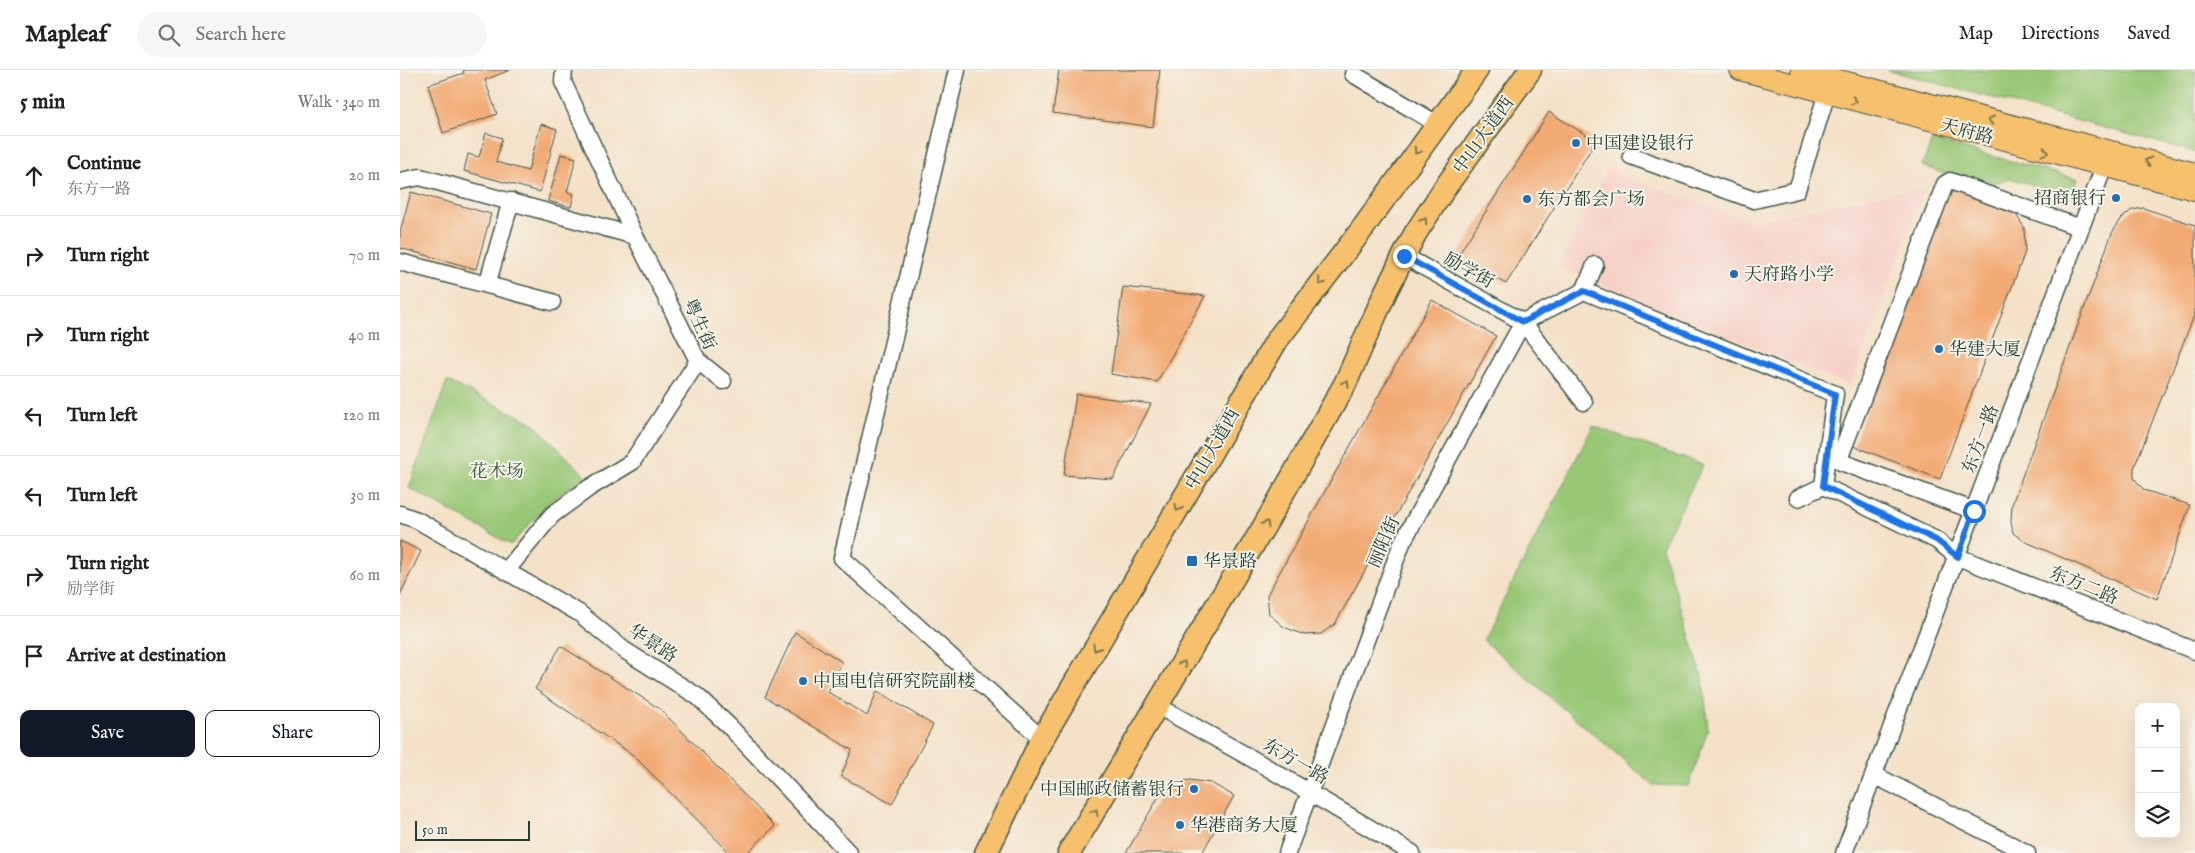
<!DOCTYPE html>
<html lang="en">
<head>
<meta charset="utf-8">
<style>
	:root { --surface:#fff; --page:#f6f6f6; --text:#202124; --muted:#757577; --line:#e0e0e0; --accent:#111827 }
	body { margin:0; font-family:"IM FELL English","Noto Serif SC",serif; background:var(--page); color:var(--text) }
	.controls { position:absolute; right:15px; bottom:15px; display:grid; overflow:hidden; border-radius:10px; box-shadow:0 5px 20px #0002 }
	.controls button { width:45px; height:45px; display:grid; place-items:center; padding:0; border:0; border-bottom:1px solid var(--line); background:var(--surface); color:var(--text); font:25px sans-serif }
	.scale { position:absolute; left:15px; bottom:12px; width:115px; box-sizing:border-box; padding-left:5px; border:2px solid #1f3d34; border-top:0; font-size:14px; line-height:18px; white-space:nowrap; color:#1f3d34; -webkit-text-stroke:4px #f7f3e8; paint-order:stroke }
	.stop { position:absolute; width:15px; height:15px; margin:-11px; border:4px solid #1a73e8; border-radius:50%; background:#fff }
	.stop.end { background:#1a73e8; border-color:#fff; box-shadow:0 1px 5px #0008 }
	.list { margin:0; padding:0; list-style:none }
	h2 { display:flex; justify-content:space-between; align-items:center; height:65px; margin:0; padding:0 20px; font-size:21px }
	h2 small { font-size:16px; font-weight:400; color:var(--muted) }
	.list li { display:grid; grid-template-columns:32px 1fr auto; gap:15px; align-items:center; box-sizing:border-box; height:80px; padding:0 20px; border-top:1px solid var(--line) }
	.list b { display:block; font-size:19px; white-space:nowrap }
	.list p { margin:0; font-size:16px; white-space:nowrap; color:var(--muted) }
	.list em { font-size:16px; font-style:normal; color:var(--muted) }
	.actions { display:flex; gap:10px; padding:15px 20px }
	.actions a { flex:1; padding:11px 0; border:1px solid var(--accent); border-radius:10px; text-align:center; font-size:18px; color:var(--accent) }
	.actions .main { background:var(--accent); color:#fff }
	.icon { flex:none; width:28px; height:28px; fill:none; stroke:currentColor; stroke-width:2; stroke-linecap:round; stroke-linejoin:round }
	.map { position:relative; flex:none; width:1795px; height:783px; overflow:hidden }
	header { display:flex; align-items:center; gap:30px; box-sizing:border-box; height:70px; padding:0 25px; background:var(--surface); border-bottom:1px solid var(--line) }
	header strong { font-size:24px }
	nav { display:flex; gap:28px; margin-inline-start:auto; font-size:18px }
	.search { width:350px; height:45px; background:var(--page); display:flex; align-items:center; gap:12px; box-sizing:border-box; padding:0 18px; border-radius:28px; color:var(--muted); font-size:19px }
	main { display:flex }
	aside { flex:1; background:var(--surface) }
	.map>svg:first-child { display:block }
	.built { fill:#f7d1c7 }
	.green { fill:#98c776; stroke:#5c8255 }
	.building { fill:#f2aa74 }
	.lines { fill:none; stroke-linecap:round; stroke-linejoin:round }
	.minor-casing { stroke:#3f564a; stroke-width:19 }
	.major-casing { stroke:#3f564a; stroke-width:22 }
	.highway-casing { stroke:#3f564a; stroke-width:25 }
	.minor { stroke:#fff; stroke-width:16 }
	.major { stroke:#f7c06c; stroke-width:20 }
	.highway { stroke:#f7c06c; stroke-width:22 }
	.oneway { stroke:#80784d }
	.route { stroke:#1a73e8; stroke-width:6 }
	.poi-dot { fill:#1f6fb2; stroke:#f7f3e8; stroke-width:2 }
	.labels { text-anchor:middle; stroke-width:4; stroke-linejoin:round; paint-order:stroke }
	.street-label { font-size:18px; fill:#1f3d34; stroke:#f7f3e8 }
	.poi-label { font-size:18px; fill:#1f3d34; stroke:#f7f3e8; text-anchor:start }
	.park-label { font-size:18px; fill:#375941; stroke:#f7f3e8 }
</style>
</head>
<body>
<header>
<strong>Mapleaf</strong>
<div class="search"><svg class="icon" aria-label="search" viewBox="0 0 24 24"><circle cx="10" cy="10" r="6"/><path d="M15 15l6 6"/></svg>Search here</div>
<nav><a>Map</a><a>Directions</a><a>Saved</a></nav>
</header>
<main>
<aside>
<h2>5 min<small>Walk · 340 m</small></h2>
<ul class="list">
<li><svg class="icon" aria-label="ahead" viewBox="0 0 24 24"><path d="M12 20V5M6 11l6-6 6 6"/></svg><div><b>Continue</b><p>东方一路</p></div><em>20 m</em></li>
<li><svg class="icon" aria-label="right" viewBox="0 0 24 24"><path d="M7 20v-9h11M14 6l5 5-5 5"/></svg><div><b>Turn right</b></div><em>70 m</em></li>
<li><svg class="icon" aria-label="right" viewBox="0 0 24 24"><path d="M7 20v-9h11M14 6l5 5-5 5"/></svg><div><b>Turn right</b></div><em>40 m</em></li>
<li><svg class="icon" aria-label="left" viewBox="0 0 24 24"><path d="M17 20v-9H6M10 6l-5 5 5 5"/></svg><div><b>Turn left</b></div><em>120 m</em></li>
<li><svg class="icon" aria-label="left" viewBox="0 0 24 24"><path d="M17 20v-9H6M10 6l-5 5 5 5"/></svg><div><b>Turn left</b></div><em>30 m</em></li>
<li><svg class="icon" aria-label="right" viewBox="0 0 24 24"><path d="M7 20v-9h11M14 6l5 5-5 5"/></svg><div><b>Turn right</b><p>励学街</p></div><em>60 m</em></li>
<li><svg class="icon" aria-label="arrive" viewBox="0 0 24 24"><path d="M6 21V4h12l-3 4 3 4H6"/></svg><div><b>Arrive at destination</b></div></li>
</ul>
<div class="actions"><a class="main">Save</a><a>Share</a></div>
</aside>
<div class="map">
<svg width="1795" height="783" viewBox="0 0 1795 783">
	<rect width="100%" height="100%" fill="#f7f3e8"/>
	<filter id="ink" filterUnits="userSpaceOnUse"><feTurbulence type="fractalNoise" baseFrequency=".02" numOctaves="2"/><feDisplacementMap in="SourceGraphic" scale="10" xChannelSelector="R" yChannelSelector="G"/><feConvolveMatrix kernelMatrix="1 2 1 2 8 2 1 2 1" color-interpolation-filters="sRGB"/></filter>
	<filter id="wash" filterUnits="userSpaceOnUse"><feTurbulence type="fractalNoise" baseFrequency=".0096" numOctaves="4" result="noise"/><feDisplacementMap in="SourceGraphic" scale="20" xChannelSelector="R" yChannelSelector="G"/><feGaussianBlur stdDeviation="1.12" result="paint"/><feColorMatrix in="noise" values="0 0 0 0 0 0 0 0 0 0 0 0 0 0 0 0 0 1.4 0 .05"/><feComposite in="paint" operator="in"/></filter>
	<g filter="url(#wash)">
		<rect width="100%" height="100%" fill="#f4e1c7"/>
		<path class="built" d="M1207,100L1352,152L1514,118L1524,121L1450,316L1159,197Z"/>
		<path class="green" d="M1487,0H1795V82Z
			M1532,70L1678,109L1672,126L1609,108L1584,117L1522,96Z
			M47,311L133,353L186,406L149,432L111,475L9,418Z
			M1193,356L1303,395L1262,477L1303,609L1308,659L1289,716L1253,715L1083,570Z"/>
		<g id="blocks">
			<path class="building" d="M63,0H110L85,10L97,44L43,63L28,15L64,3Z
				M659,0H760L753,57L653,43Z
				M1149,42L1196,71L1106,214L1057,187Z
				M141,54L157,59L140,122L64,101L68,84L79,87L86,63L102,68L96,92L128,101Z
				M161,84L176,88L167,122L174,124L171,137L148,131Z
				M1550,117L1613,140L1624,157L1625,182L1540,409L1453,376Z
				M11,122L91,144L76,199L0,178V162Z
				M1743,138L1795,155V243L1734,398V408L1744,420L1790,435L1757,529L1624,471L1613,463L1611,452L1612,434L1712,163L1722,148L1732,140Z
				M723,217L805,226L757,312L711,304Z
				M1032,230L1096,266L935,554L921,564L904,565L884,557L869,544L867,525Z
				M676,324L751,334L713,409L664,405Z
				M0,471L21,481L0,525Z
				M395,562L442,592L428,622L467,646L477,621L533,655L492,734L441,706L452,680L365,627Z
				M161,576L260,639L375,756L347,783H330L233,685L135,619Z
				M790,710L811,713L834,726L802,783H726L758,728L775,713Z"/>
		</g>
	</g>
	<g filter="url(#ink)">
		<use href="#blocks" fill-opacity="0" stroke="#3f564a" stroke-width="1"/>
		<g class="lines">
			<defs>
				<path id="minor" d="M557,0L442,488L642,669
					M953,4L1037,54
					M1231,86L1354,130L1397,120L1427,23
					M0,111L20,107L235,166
					M1004,186L1123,252L1184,332
					M0,192L152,232
					M87,215L111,131
					M1184,221L1195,195
					M1123,252L1184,221L1435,324L1423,416L1536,470L1558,487L1795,581
					M298,291L323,311
					M1398,428L1423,416
					M1575,441L1441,392V384L1545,114L1550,111L1681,158
					M0,444L17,450L179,543L224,580L297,626L329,656L449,783
					M107,500L152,445L189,418L232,392L298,291L235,166L163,12L164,0
					M758,636L856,691L1012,783
					M1474,705L1627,783
					M887,783L1002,473L1123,252
					M1444,783L1708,86"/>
				<path id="major" d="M1340,0L1795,120
					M1401,0L1795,103"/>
				<path id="highway" d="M586,783L642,669L877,270L963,158L1077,0
					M669,783L866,453L945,314L986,221L1015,164L1044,119L1130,0"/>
			</defs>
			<use href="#minor" class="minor-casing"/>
			<use href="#major" class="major-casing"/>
			<use href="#highway" class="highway-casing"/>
			<use href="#minor" class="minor"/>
			<use href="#major" class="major"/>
			<use href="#highway" class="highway"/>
		</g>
		<defs><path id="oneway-chevron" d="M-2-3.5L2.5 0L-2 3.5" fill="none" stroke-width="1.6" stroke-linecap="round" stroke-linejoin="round" transform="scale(1.25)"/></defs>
		<g class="oneway">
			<use href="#oneway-chevron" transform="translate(1454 31) rotate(15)"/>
			<use href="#oneway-chevron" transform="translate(1591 50) rotate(-165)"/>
			<use href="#oneway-chevron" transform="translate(1017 81) rotate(125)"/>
			<use href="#oneway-chevron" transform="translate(1645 82) rotate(15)"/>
			<use href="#oneway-chevron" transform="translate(1748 91) rotate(-166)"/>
			<use href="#oneway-chevron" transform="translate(1024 151) rotate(-57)"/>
			<use href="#oneway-chevron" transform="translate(921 212) rotate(128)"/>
			<use href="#oneway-chevron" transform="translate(946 313) rotate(-62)"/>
			<use href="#oneway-chevron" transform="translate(778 438) rotate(120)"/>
			<use href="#oneway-chevron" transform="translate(866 454) rotate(-60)"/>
			<use href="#oneway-chevron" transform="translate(696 578) rotate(120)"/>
			<use href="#oneway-chevron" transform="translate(783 594) rotate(-60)"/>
			<use href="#oneway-chevron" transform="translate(695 742) rotate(-59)"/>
		</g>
	</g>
	<g class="lines" filter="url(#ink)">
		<path class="route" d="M1004,186L1123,252L1184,221L1435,324L1423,416L1536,470L1558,487L1574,441"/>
	</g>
	<g class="poi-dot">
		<circle cx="1176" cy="73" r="5"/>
		<circle cx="1716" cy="128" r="5"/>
		<circle cx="1127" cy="129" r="5"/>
		<circle cx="1334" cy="204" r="5"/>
		<circle cx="1539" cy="279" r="5"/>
		<rect x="786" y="485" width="12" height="12" rx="2.5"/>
		<circle cx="403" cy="611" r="5"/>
		<circle cx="794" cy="719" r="5"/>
		<circle cx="780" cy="755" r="5"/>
	</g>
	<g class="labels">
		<g class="street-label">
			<text transform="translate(1567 61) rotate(15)" y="6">天府路</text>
			<text transform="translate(1083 65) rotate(-54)" y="6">中山大道西</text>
			<text transform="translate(1069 200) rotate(29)" y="6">励学街</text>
			<text transform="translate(300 254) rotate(66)" y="6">粤生街</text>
			<text transform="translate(1580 369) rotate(-69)" y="6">东方一路</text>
			<text transform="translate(812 379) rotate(-60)" y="6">中山大道西</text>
			<text transform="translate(983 472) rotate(-66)" y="6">丽阳街</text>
			<text transform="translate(1684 515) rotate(22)" y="6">东方二路</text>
			<text transform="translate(253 573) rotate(33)" y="6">华景路</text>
			<text transform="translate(896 691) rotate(30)" y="6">东方一路</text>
		</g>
		<g class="poi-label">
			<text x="1186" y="79">中国建设银行</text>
			<text x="1706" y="134" text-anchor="end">招商银行</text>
			<text x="1137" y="135">东方都会广场</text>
			<text x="1344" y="210">天府路小学</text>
			<text x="1549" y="285">华建大厦</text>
			<text x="803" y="497">华景路</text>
			<text x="413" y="617">中国电信研究院副楼</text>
			<text x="784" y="725" text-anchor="end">中国邮政储蓄银行</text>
			<text x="790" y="761">华港商务大厦</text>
		</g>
		<g class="park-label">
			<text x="97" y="407">花木场</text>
		</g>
	</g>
</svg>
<div class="controls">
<button>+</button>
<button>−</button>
<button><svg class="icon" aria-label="layers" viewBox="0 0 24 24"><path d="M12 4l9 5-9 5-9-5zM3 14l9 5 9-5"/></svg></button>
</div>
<div class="scale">50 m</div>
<div class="stop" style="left:1574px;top:441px"></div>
<div class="stop end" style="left:1004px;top:186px"></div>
</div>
</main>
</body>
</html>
